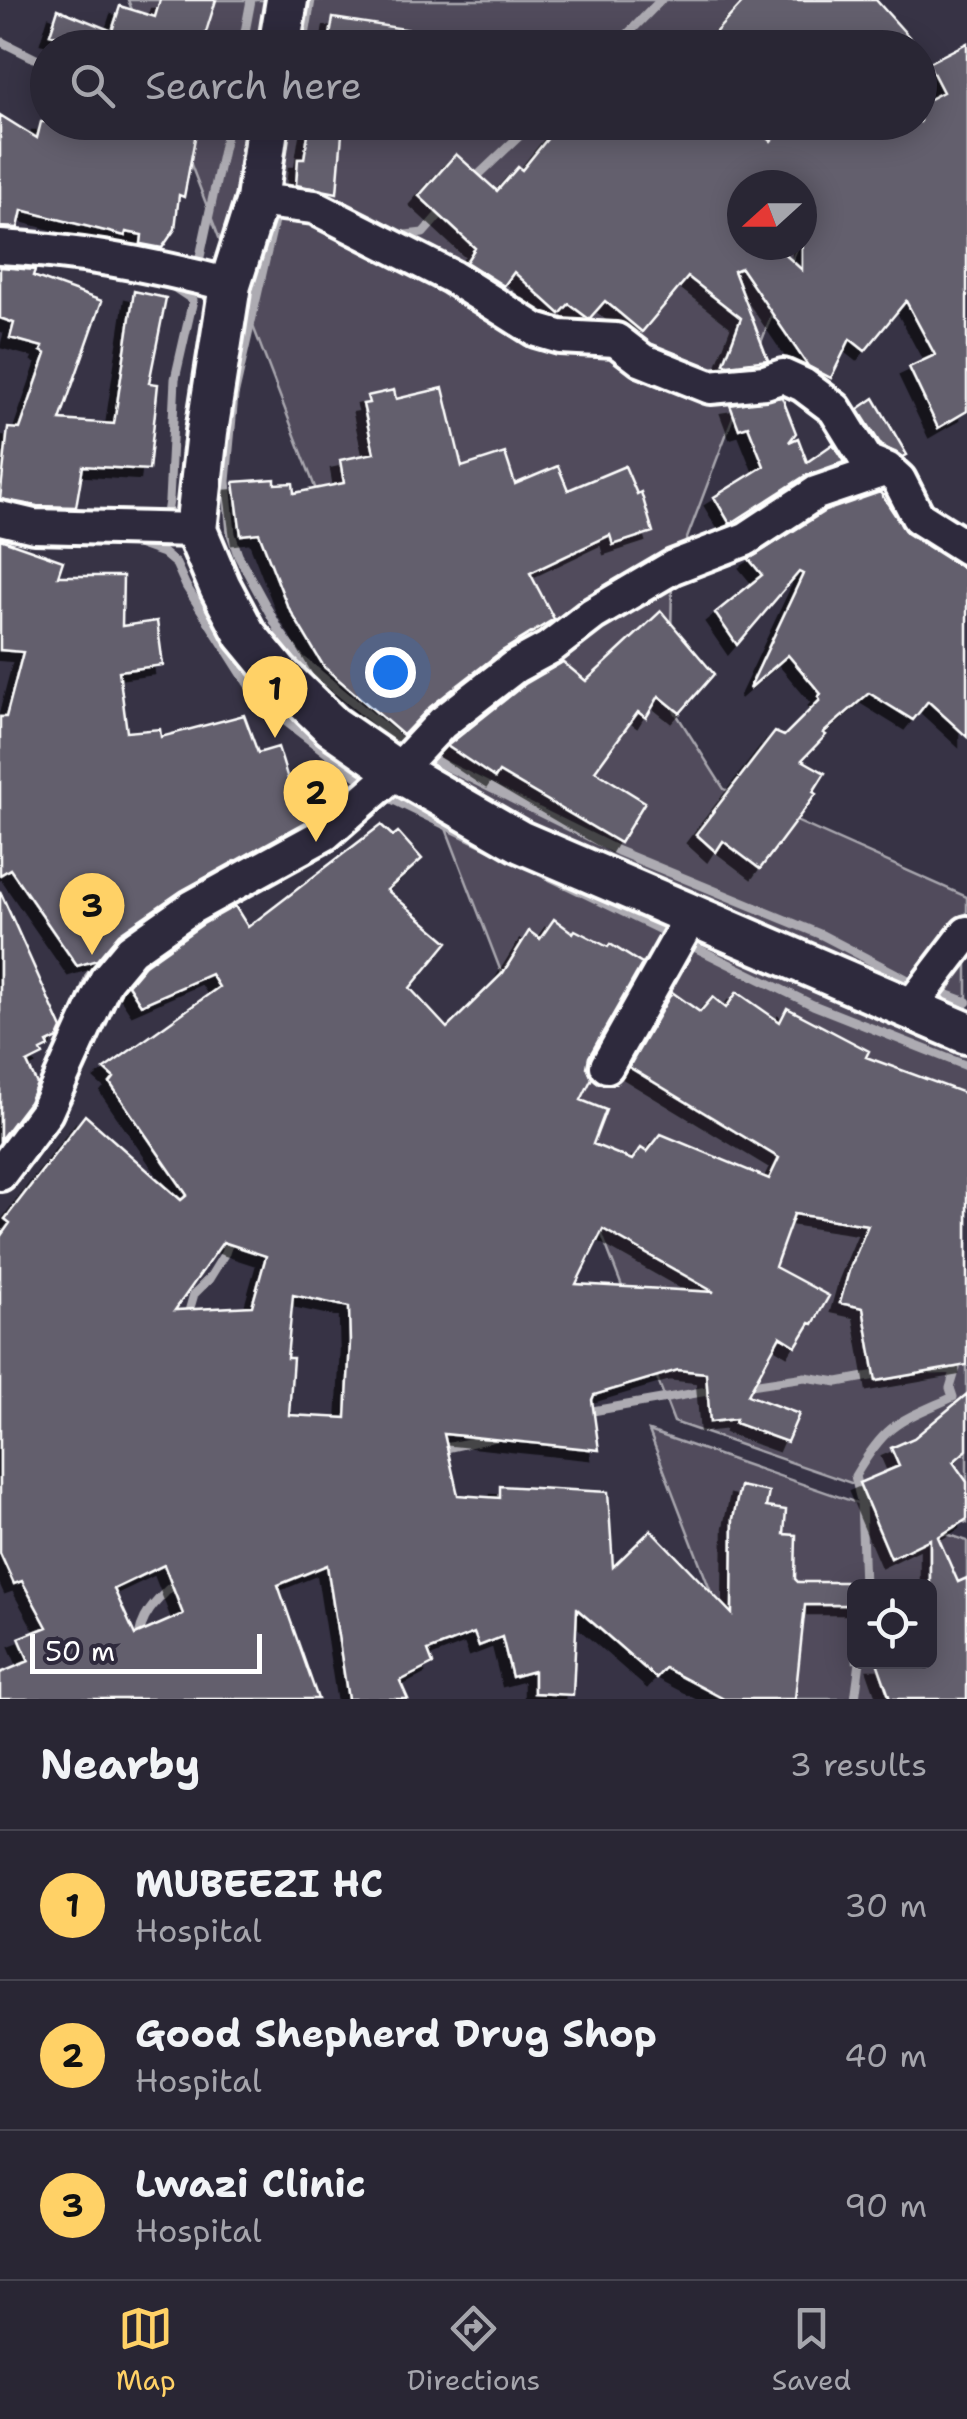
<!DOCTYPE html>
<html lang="en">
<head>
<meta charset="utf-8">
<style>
	:root { --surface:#292634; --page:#312e3c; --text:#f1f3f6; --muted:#a5a5ac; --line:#45434f; --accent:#ffd166 }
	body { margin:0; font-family:"Shantell Sans",sans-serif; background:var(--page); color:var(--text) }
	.controls { position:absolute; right:30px; bottom:30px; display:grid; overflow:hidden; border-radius:15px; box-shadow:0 5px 25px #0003 }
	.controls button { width:90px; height:90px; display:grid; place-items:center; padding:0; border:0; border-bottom:2px solid var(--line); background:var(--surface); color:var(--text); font:50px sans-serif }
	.compass { position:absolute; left:727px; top:170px; width:90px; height:90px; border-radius:50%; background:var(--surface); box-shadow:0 5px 25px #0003; rotate:249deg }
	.scale { position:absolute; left:30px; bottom:25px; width:232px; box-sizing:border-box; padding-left:10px; border:5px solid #fff; border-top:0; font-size:28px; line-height:35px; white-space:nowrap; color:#fff; -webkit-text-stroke:8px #2f2a3d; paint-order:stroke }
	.you { position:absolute; left:390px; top:672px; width:35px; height:35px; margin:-25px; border:8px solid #fff; border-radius:50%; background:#1a73e8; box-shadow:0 0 0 15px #1a73e833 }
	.badge { display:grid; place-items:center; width:65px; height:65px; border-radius:50%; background:var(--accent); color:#111; font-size:32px; font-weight:700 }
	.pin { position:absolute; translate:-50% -82px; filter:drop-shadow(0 2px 5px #0008) }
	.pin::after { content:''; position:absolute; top:52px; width:35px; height:30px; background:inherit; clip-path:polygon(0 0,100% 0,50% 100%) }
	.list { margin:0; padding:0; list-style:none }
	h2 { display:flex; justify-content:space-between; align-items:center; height:130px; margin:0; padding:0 40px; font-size:42px }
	h2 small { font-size:32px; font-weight:400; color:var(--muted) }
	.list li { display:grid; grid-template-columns:65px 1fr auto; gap:30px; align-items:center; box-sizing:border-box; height:150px; padding:0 40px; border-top:2px solid var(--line) }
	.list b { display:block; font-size:38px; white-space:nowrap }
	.list p { margin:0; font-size:32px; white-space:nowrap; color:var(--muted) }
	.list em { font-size:32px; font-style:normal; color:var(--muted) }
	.icon { flex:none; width:55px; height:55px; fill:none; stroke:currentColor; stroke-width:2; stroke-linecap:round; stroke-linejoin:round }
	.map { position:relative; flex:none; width:967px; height:1699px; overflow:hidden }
	.search { position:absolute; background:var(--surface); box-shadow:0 5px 25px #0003; left:30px; right:30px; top:30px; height:110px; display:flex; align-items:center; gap:25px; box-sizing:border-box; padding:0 35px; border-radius:55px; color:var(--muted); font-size:38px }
	.sheet { height:580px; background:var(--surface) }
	nav { display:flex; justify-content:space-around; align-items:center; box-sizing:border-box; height:140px; border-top:2px solid var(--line); background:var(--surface); font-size:28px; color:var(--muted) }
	nav a { display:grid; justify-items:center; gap:5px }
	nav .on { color:var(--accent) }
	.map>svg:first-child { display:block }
	.green { fill:#514c5c; stroke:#a8a6ae; stroke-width:2.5; fill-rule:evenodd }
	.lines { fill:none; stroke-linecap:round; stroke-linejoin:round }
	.stream { stroke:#adabb2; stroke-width:9 }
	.building { fill:#635f6d; stroke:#fff; stroke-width:2.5; fill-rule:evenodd; filter:url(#shadow) }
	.minor-casing { stroke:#fff; stroke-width:40 }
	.tertiary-casing { stroke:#fff; stroke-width:48 }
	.minor { stroke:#2f2a3d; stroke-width:32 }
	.tertiary { stroke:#2f2a3d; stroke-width:40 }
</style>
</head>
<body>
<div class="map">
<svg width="967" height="1699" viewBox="0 0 967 1699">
	<defs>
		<filter id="shadow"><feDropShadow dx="-9" dy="9" stdDeviation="0" flood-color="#0009"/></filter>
	</defs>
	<rect width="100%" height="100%" fill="#373345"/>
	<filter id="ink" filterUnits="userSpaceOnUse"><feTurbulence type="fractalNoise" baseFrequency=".01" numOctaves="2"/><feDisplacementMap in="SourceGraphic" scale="20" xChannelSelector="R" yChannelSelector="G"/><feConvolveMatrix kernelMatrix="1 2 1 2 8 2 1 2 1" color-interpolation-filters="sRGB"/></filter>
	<g filter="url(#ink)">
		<path class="green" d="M128,0H855L849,48L147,47Z
			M175,123H840L802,185H742V245H798L672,578L670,704L724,789L967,897V1523L674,1422Z
			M649,1431L967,1541V1699H752ZM854,1586H930V1662H854Z"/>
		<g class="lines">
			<path class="stream" d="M0,41L48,65
				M242,48L251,0
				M303,48L311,0
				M614,48L661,0
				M287,125L301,127
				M470,183L534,122
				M275,217L315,219L367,237L409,258L437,280L507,325L530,336L629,357L660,371L687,394L714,395L782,379L800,387L835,415L862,467L823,483L731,539L689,551L558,632C550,642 539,655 525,659C505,663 497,664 485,684L411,750L300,659L280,632L238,555L231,534L226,481L234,396Z
				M397,236L423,233L445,208
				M195,265L198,266L229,122
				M161,519H166L169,501L175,379L193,300L169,284
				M132,542L163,553L176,564L186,586L259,701L362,780L318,819
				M432,752L430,757L438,762L618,851L822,935L912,982L916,977
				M381,794L493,848
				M538,871L673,936
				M189,892L231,863L262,852
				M686,943L813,1005L967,1066
				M106,955L119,939L171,903
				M951,979L943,993L967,1002
				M81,998L89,976L96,967
				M187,1318L194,1294L209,1279L225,1253L231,1236
				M932,1370L956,1369
				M744,1386L805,1377L838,1382L887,1373
				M581,1413L719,1389
				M437,1450L500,1436
				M864,1586L861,1501L855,1476C887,1422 898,1422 953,1397L950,1388L956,1368
				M139,1645C137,1617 159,1598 178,1580
				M855,1699L860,1662"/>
		</g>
		<path class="building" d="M160,0H216L201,48H107L50,34L58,9L112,31L120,6L155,17Z
			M745,0H876L919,48H701Z
			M333,18L431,33L430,48H328Z
			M967,43V411L938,428L909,367L935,355L906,301L865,351L850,339L831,378L808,366L741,268L734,271L768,360L728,365L724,363L741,318L688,277L642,332L605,301L589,319L569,304L560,314L514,272L504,286L466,262L475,248L419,196L456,154L497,191L518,167L522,170L561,122H750L771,141L787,122H920V104L943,92L928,63ZM742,185H802V270L778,248L784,245H742Z
			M0,115L37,138L41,122H198L184,197L179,195L175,229L162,248L141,244L142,235L126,232L125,236L22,210L18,228L0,227Z
			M310,122H343L337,193L296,185L298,159H304Z
			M0,267L35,270L33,276L102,301L60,420L114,424L134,291L166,298L149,383L158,384L149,470L83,466L76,507L37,506L0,499L8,428L20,429L46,354L41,351L43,347L10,338L14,323L0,318Z
			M443,388L462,467L505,453L515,484L558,466L568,490L625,466L637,494L641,492L653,532L613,545L610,535L530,573L554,619L502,651L430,707L403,735L324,667L287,605L259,533L241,535L234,482L275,479V484L293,483L294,493L344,483L340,460L374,453L363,404L369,403L367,396L394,390L396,399Z
			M782,397L796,433L789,442L798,438L807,462L833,444L844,462L805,476L730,524L714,497L764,466L748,426L739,429L730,405Z
			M874,398L907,455L903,457L881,445L858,409Z
			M880,492L907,533L967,571V737L928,701L913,720L869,693L823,733L826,735L802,760L825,773L813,792L816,794L760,869L723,841L716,852L696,834L775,732L784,736L820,700L818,697L821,694L788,655L749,689L803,574L799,572L737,645L715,613L762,575L749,559L825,511Z
			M0,539L63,561L58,576H123L122,626L157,621L163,665L119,671L127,732L160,729L161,737L244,715L258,753L278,747L293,795L324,781L333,800L313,818L181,891L119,934L97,960L77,966L10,869L0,875V717H6L23,652L0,650Z
			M661,611L714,674L680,713L659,696L646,718L638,712L595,771L645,802L620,843L499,772L495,778L447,746L525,684L563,662L586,681Z
			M381,825L393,836L398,832L422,859L387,890L448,942L410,988L447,1028L503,973L529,931L540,939L554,919L573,933L575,930L608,947L610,944L642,964L589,1057L587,1067L592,1078L581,1100L606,1110L593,1144L632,1160L641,1148L647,1152L661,1134L769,1179L779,1158L629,1067L672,992L700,1012L713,997L726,1008L737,992L780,1022L787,1008L869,1051L866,1057L967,1094V1365L876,1381L863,1308L840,1303L849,1271L868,1225L794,1214L775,1267L829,1296L813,1324L810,1323L796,1346L780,1336L748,1395L799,1414L787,1442L735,1423L736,1419L710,1422L706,1373L678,1370L594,1395L592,1400L599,1450L444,1434L458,1495L500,1498V1486L608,1492L613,1567L651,1530L732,1614L733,1519L740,1486L769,1492L766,1507L786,1510L784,1534L796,1535L795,1579L798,1582H861V1586H854V1605H805L795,1699H724L665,1668L656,1678L577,1609L573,1695L534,1693V1671L512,1677L502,1637L479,1646L474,1633L428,1651L433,1664L400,1681L408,1699H348L327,1565L278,1585L318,1699H0V1673L29,1661L19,1638L47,1627L22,1581L14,1584L0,1553V1237L10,1223L5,1219L85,1115L181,1200L187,1195L110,1083L114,1078L104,1069L219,987L211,974L141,1005L128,985L145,965L203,924L235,906L248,927ZM603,1229L714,1292L576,1284ZM223,1242L266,1256L252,1306L175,1310ZM293,1295L349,1307L350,1342L346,1418L289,1415L293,1358H287ZM164,1565L183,1614L135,1635L114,1589Z
			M0,891L62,1029L58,1038L47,1043L49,1047L41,1051L43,1055L27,1063L37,1084L29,1102L0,1140Z
			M967,1394V1450L953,1462L967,1482V1519L938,1537L958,1582L967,1578V1699H890L877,1662H930V1539L891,1558L859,1483L899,1466L891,1448L914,1438Z"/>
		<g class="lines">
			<defs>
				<path id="minor" d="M257,200L314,207L452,277L536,330L560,337L616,340L642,360L710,387L765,382L783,376L803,385L835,409L867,461L887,469L899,480L918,517L967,548
					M0,247C79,251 154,265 230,285
					M0,518L34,526L196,530
					M909,1009L967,933
					M607,1066L692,915
					M0,1174L46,1112L106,980L131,950L192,907L325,834L397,771L442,723L514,667L549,648L593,614L673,567L746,539L816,493L887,469"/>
				<path id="tertiary" d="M279,48L287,0
					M268,122L257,200L230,285L207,432L196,530L220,587L245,634L278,674L332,726L397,771L521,842L967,1033"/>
			</defs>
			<use href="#minor" class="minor-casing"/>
			<use href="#tertiary" class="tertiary-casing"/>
			<use href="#minor" class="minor"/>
			<use href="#tertiary" class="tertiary"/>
		</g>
	</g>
</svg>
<div class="controls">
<button><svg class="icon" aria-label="locate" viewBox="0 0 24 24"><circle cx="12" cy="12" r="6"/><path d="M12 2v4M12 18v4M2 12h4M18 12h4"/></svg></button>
</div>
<svg class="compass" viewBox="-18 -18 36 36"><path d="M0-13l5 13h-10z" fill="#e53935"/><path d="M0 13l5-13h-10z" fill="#a5a5ac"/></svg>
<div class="scale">50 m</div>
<div class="you"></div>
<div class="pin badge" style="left:275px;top:738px">1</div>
<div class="pin badge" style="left:316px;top:842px">2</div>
<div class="pin badge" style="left:92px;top:955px">3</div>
<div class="search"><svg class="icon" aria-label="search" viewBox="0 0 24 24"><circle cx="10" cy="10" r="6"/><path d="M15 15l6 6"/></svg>Search here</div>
</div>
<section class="sheet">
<h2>Nearby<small>3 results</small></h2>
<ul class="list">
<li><span class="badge">1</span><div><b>MUBEEZI HC</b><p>Hospital</p></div><em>30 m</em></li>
<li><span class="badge">2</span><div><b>Good Shepherd Drug Shop</b><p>Hospital</p></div><em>40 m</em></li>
<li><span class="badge">3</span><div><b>Lwazi Clinic</b><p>Hospital</p></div><em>90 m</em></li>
</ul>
</section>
<nav>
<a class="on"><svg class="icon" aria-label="map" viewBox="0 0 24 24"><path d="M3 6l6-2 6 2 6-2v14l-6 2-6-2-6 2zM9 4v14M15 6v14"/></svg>Map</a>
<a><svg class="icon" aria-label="directions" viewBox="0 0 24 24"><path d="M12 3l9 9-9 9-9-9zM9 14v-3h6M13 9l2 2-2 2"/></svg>Directions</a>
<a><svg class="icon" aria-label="saved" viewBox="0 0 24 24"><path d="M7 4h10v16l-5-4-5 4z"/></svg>Saved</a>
</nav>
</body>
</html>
